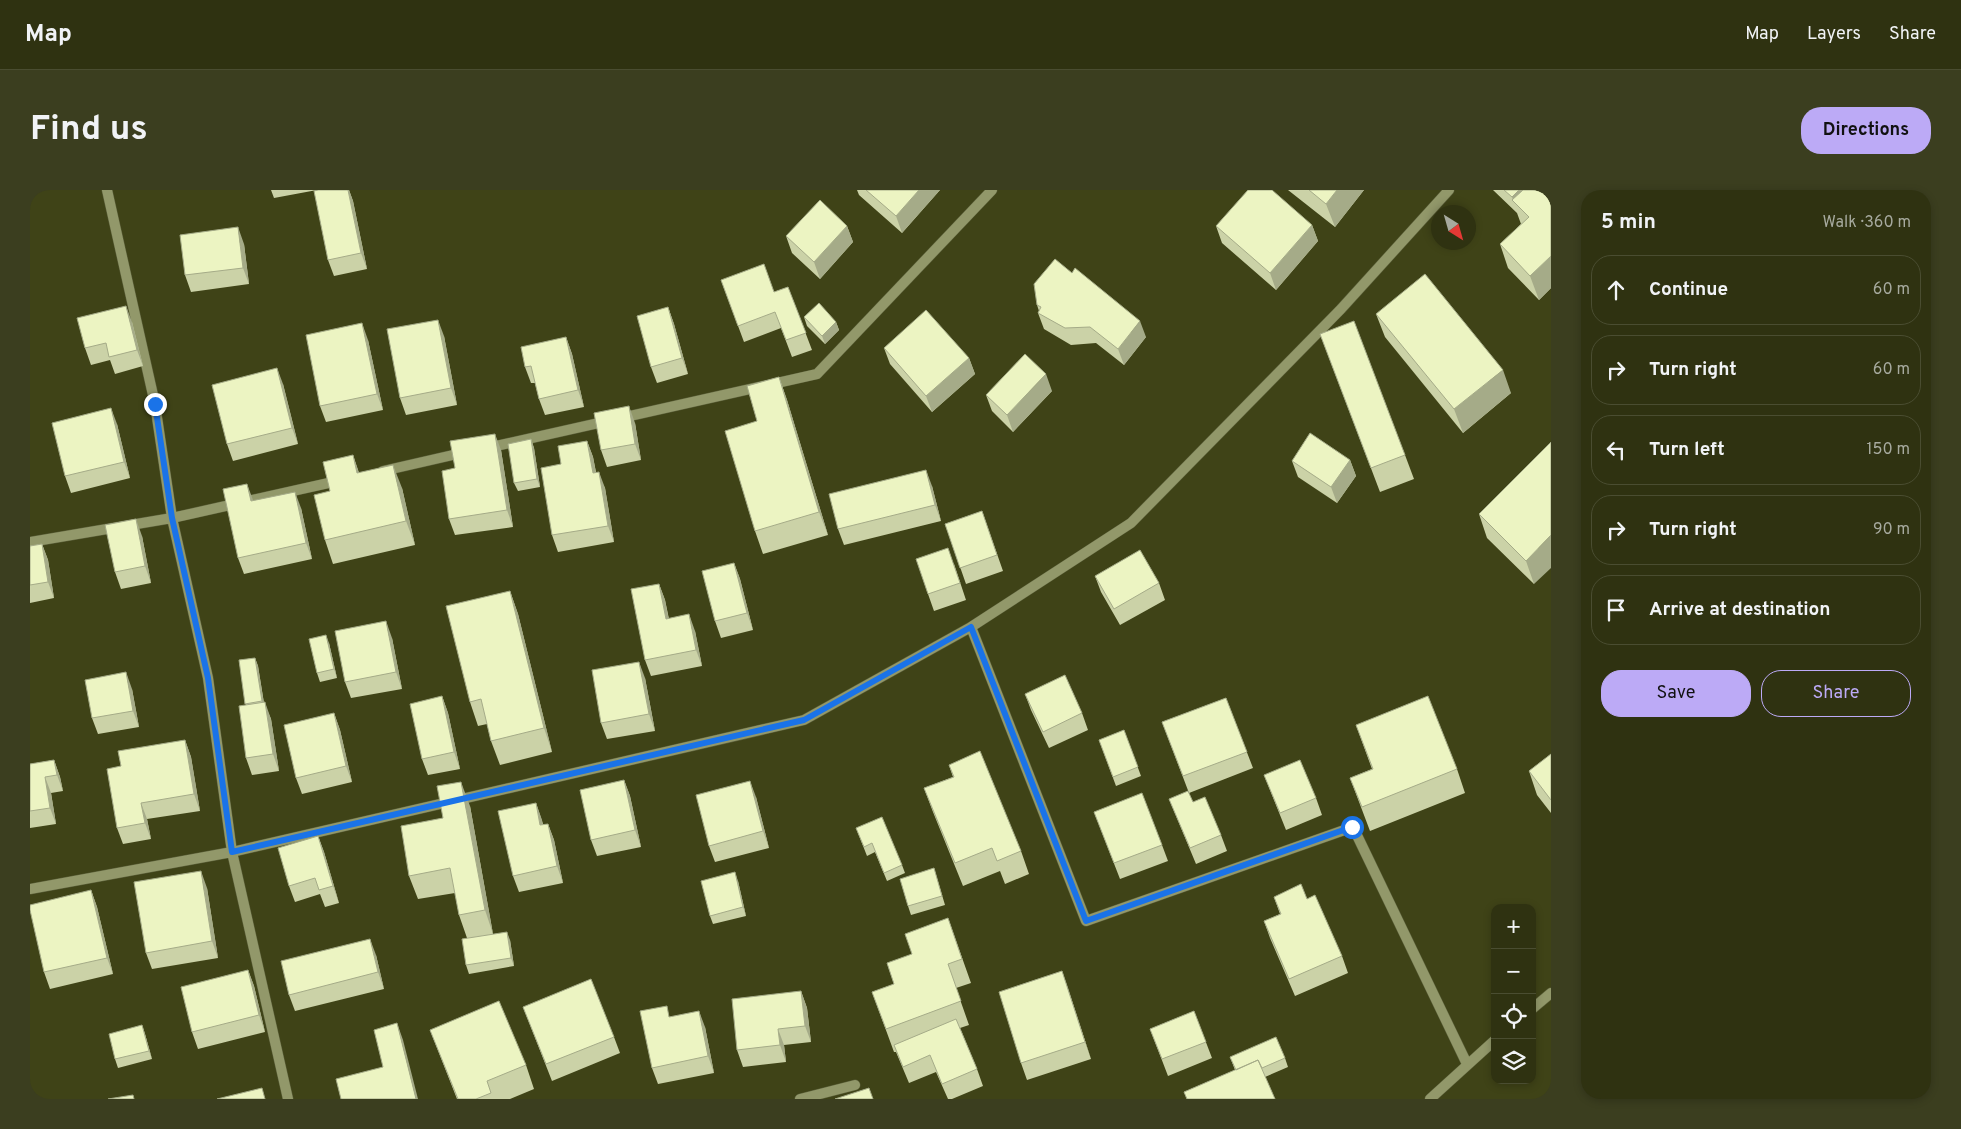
<!DOCTYPE html>
<html lang="en">
<head>
<meta charset="utf-8">
<style>
	:root { --surface:#2f3211; --page:#3b3e1f; --text:#f1f3f6; --muted:#a7aa9f; --line:#4a4d31; --accent:#bcaaf6 }
	body { margin:0; font-family:Overpass,sans-serif; background:var(--page); color:var(--text) }
	.controls { position:absolute; right:15px; bottom:15px; display:grid; overflow:hidden; border-radius:10px; box-shadow:0 2px 8px #0003 }
	.controls button { width:45px; height:45px; display:grid; place-items:center; padding:0; border:0; border-bottom:1px solid var(--line); background:var(--surface); color:var(--text); font:25px sans-serif }
	.compass { position:absolute; left:1401px; top:15px; width:45px; height:45px; border-radius:50%; background:var(--surface); box-shadow:0 2px 8px #0003; rotate:143deg }
	.stop { position:absolute; width:15px; height:15px; margin:-11px; border:4px solid #1a73e8; border-radius:50%; background:#fff }
	.stop.end { background:#1a73e8; border-color:#fff; box-shadow:0 1px 5px #0008 }
	.list { margin:0; padding:0; list-style:none }
	h2 { display:flex; justify-content:space-between; align-items:center; height:65px; margin:0; padding:0 20px; font-size:21px }
	h2 small { font-size:16px; font-weight:400; color:var(--muted) }
	.list li { display:grid; grid-template-columns:32px 1fr auto; gap:15px; align-items:center; box-sizing:border-box; height:70px; margin:0 10px 10px; padding:0 10px; border:1px solid var(--line); border-radius:20px }
	.list b { display:block; font-size:19px; white-space:nowrap }
	.list em { font-size:16px; font-style:normal; color:var(--muted) }
	.actions { display:flex; gap:10px; padding:15px 20px }
	.actions a { flex:1; padding:11px 0; border:1px solid var(--accent); border-radius:20px; text-align:center; font-size:18px; color:var(--accent) }
	.actions .main { background:var(--accent); color:#111 }
	.icon { flex:none; width:28px; height:28px; fill:none; stroke:currentColor; stroke-width:2; stroke-linecap:round; stroke-linejoin:round }
	.map { position:relative; flex:none; width:1521px; height:909px; overflow:hidden; border-radius:20px }
	header { display:flex; align-items:center; gap:30px; box-sizing:border-box; height:70px; padding:0 25px; background:var(--surface); border-bottom:1px solid var(--line) }
	header strong { font-size:24px }
	nav { display:flex; gap:28px; margin-inline-start:auto; font-size:18px }
	.intro { display:flex; align-items:center; justify-content:space-between; box-sizing:border-box; height:120px; padding:0 30px }
	h1 { margin:0; font-size:35px }
	.button { padding:12px 22px; border-radius:20px; background:var(--accent); color:#111; font-size:18px; font-weight:700 }
	main { display:flex; gap:30px; padding:0 30px }
	aside { flex:1; background:var(--surface); border-radius:20px; box-shadow:0 2px 8px #0003 }
	.map>svg:first-child { display:block }
	.lines { fill:none; stroke-linecap:round; stroke-linejoin:round }
	.service-casing { stroke:#5c603b; stroke-width:11 }
	.service { stroke:#92986a; stroke-width:10 }
	.wall { fill:#cbd2a7 }
	.shaded-wall { fill:#a5ab88 }
	.building { fill:#ecf4c2; stroke:#a5ab88 }
	.route { stroke:#1a73e8; stroke-width:6 }
</style>
</head>
<body>
<header>
<strong>Map</strong>
<nav><a>Map</a><a>Layers</a><a>Share</a></nav>
</header>
<div class="intro"><h1>Find us</h1><a class="button">Directions</a></div>
<main>
<div class="map">
<svg width="1521" height="909" viewBox="0 0 1521 909">
	<rect width="100%" height="100%" fill="#3f4317"/>
	<g class="lines">
		<defs>
			<path id="service" d="M77,0L125,214L142,328L178,488L202,662L258,909
				M457,258L787,184L962,0
				M353,281L436,262
				M0,352L142,328L312,290
				M941,437L1056,731L1323,637L1437,874
				M0,699L202,662L774,530L941,437L1101,333L1311,119L1419,0
				M1502,819L1521,803
				M770,909L825,895
				M1400,909L1465,850"/>
		</defs>
		<use href="#service" class="service-casing"/>
		<use href="#service" class="service"/>
	</g>
	<path class="wall" d="M241,0H287L244,8Z
		M288,0H319L323,11L337,79L304,86L298,70Z
		M827,0H910L872,43L829,5Z
		M1258,0H1334L1305,37Z
		M1463,0H1521V98L1509,110L1478,78L1470,54L1491,34L1487,23Z
		M1282,35L1288,51L1246,100L1192,53L1186,36Z
		M817,36L823,52L790,89L762,63L756,46Z
		M214,54L219,94L161,102L155,85Z
		M691,90L744,102L758,97L782,160L762,167L751,138L714,152Z
		M1007,115L1116,147L1094,175L1066,153L1041,155L1014,139L1008,123L1009,121Z
		M638,117L644,134L658,184L627,193L621,177Z
		M1346,124L1481,203L1433,243L1355,147Z
		M774,127L806,132L809,140L795,154L777,136Z
		M102,132L113,176L85,184L80,170L61,175L55,158Z
		M1290,144L1375,265L1384,289L1350,302Z
		M414,146L427,215L376,225L370,208Z
		M536,147L542,164L554,217L515,225L509,209L505,193H501L495,177Z
		M338,150L353,220L296,232L290,216Z
		M854,158L939,168L945,184L902,222L860,174Z
		M749,187L757,210L798,345L733,364L725,341L727,231Z
		M253,194L268,254L203,271L197,254Z
		M1022,201L983,242L962,221L956,205Z
		M605,233L611,270L577,277L571,260Z
		M87,234L100,288L41,303L35,286Z
		M501,249L504,258L510,297L488,301L484,293Z
		M557,251L563,267L566,282L575,298L584,352L528,362L522,345L531,274Z
		M1521,252L1504,394L1457,348L1449,324Z
		M471,260L483,337L425,345L419,329L425,278Z
		M323,265L329,283L372,298L385,355L303,374L295,350L300,301Z
		M1320,270L1326,286L1307,313L1268,287L1262,271Z
		M902,296L911,331L814,355L808,339Z
		M223,311L271,318L282,369L214,384L208,368Z
		M952,321L973,381L936,394L915,334Z
		M112,346L121,393L91,399L85,382Z
		M12,354L18,370L24,408L0,413V356Z
		M704,373L710,389L723,440L691,448L685,431Z
		M924,374L936,410L904,421L898,404Z
		M1065,386L1129,393L1135,410L1090,435L1071,402Z
		M629,394L635,410L639,429L665,441L672,476L621,486L615,470Z
		M480,401L488,424L522,562L470,575L461,551L457,534L448,536L440,512Z
		M362,448L372,499L321,508L315,492Z
		M299,453L307,488L290,492L287,483Z
		M225,468L228,476L234,513L241,529L249,581L222,585L216,568V515L209,470Z
		M615,488L625,541L577,549L571,533Z
		M102,499L109,537L68,544L62,528Z
		M995,504L1052,523L1058,540L1019,558L1001,520Z
		M412,506L418,523L430,579L398,585L392,569Z
		M1196,508L1223,578L1159,603L1132,532Z
		M304,523L310,540L322,592L272,604L266,588Z
		M1326,535L1427,579L1435,603L1340,641L1320,588L1342,579Z
		M1094,540L1111,586L1086,596L1069,550Z
		M155,550L161,567L170,621L117,629L121,649L93,654L87,638Z
		M1521,564V623L1507,605L1499,581Z
		M24,570L30,587L33,601L21,603L26,634L0,638V574Z
		M919,575L991,661L999,684L975,694L970,681L933,696L903,622L894,598L923,587Z
		M1234,585L1286,608L1292,625L1256,640Z
		M594,590L600,606L611,657L567,666L561,650Z
		M726,607L739,658L685,672L679,656Z
		M1139,609L1163,612L1191,645L1197,661L1166,674Z
		M506,613L513,634H518L524,650L533,693L489,702L483,686Z
		M440,616L463,744L480,750L484,776L439,784L436,775L437,748L429,725L425,703L388,709L379,686Z
		M1064,622L1132,655L1138,671L1090,689Z
		M826,638L872,675L875,683L857,691L845,662L837,666Z
		M288,646L294,662L309,713L295,717L290,704L265,712L259,696Z
		M904,678L915,715L881,725L878,716Z
		M708,691L716,726L683,734L680,726Z
		M177,698L188,768L122,779L116,763Z
		M61,700L67,717L83,784L20,799L14,782Z
		M1244,707L1312,766L1318,783L1265,806L1240,748L1234,731L1250,724Z
		M918,728L941,793L926,798L939,835L930,838L947,879L953,896L922,909H918L906,882L879,893L866,862H864L842,802L864,794L882,764Z
		M346,765L354,799L265,821L259,805Z
		M218,780L224,796L235,842L168,859L162,842Z
		M1032,781L1061,869L997,890L991,873Z
		M771,801L777,818L781,852L754,855L756,872L713,877L707,860Z
		M493,817L584,847L590,863L522,891Z
		M1164,821L1182,868L1138,886L1120,839Z
		M641,827L675,837L684,883L628,894L622,878Z
		M112,835L115,844L122,869L88,878L85,869Z
		M400,840L496,875L504,899L480,909H427Z
		M1200,867L1255,868L1258,877L1235,887L1245,909H1157L1154,902L1205,880Z"/>
	<path class="shaded-wall" d="M318,0H319L323,11L337,79L331,63Z
		M889,0H910L872,43L866,26Z
		M1307,0H1334L1305,37L1296,14Z
		M1489,0H1511L1483,10L1482,7Z
		M1282,35L1288,51L1246,100L1240,83Z
		M817,36L823,52L790,89L784,72Z
		M208,37L214,54L219,94L213,78Z
		M1521,66V98L1509,110L1500,86Z
		M96,116L102,132L113,176L107,160Z
		M638,117L644,134L658,184L652,168Z
		M408,130L414,146L427,215L421,198Z
		M1110,131L1116,147L1094,175L1088,159Z
		M806,132L809,140L795,154L792,146Z
		M332,133L338,150L353,220L347,204Z
		M536,147L542,164L554,217L548,200Z
		M939,168L945,184L902,222L896,206Z
		M247,178L253,194L268,254L262,238Z
		M1473,180L1481,203L1433,243L1424,219Z
		M1016,184L1022,201L983,242L977,225Z
		M749,187L757,210L798,345L789,322Z
		M599,216L605,233L611,270L605,254Z
		M81,218L87,234L100,288L94,272Z
		M465,244L471,260L483,337L477,320Z
		M501,249L504,258L510,297L507,289Z
		M557,251L563,267L569,299L563,283Z
		M323,265L331,289L327,283Z
		M1320,270L1326,286L1307,313L1301,297Z
		M363,275L372,298L385,355L376,331Z
		M896,280L902,296L911,331L905,315Z
		M569,282L575,298L584,352L578,336Z
		M217,294L223,310L227,328L221,311Z
		M265,302L271,318L282,369L276,353Z
		M106,329L112,346L121,393L115,376Z
		M1521,345V378L1504,394L1496,371Z
		M12,354L18,370L24,408L18,392Z
		M704,373L710,389L723,440L717,423Z
		M629,394L635,410L642,446L636,429Z
		M480,401L488,424L522,562L514,538Z
		M659,424L665,441L672,476L666,460Z
		M356,431L362,448L372,499L366,482Z
		M296,445L299,453L307,488L304,479Z
		M225,468L228,476L235,520L232,511Z
		M609,472L615,488L625,541L619,524Z
		M96,482L102,499L109,537L103,521Z
		M412,506L418,523L430,579L424,562Z
		M235,512L241,529L249,581L243,564Z
		M304,523L310,540L322,592L316,576Z
		M155,550L161,567L170,621L164,604Z
		M24,570L30,587L33,601L27,585Z
		M15,587L21,603L26,634L20,618Z
		M594,590L600,606L611,657L605,640Z
		M720,591L726,607L739,658L733,641Z
		M431,592L440,616L463,744L455,720Z
		M111,613L117,629L121,649L115,633Z
		M506,613L512,630L516,651L510,635Z
		M518,634L524,650L533,693L527,676Z
		M288,646L294,662L309,713L303,696Z
		M171,681L177,698L188,768L182,751Z
		M705,682L708,691L716,726L713,717Z
		M61,700L67,717L83,784L77,768Z
		M477,742L480,750L484,776L481,768Z
		M340,749L346,765L354,799L348,782Z
		M218,780L224,796L235,842L229,825Z
		M1032,781L1038,798L1061,869L1055,852Z
		M771,801L777,818L781,852L775,836Z
		M669,821L675,837L684,883L678,866Z
		M367,833L373,850L388,909H386Z
		M112,835L115,844L122,869L119,861Z
		M748,839L754,855L756,872L750,855Z"/>
	<path class="building" d="M288,0H318L331,63L298,70L284,1Z
		M836,0H889L866,26Z
		M1218,0H1242L1282,35L1240,83L1186,36Z
		M1279,0H1307L1296,14Z
		M1474,0H1489L1482,7Z
		M1493,0H1521V66L1500,86L1470,54L1499,27L1482,10Z
		M790,10L817,36L784,72L756,46Z
		M208,37L213,78L155,85L150,45Z
		M1025,69L1042,83L1045,78L1110,131L1088,159L1060,137L1035,138L1008,123L1011,117L1007,115L1004,94Z
		M734,74L744,102L758,97L776,143L756,150L745,122L708,136L691,90Z
		M1395,84L1473,180L1424,219L1346,124Z
		M789,113L806,132L792,146L774,127Z
		M96,116L107,160L79,167L76,153L55,158L47,128Z
		M638,117L652,168L621,177L607,126Z
		M896,120L939,168L896,206L854,158Z
		M408,130L421,198L370,208L357,139Z
		M1324,131L1375,265L1341,278L1290,144Z
		M332,133L347,204L290,216L276,145Z
		M536,147L548,200L509,209L501,176L495,177L491,157Z
		M995,164L1016,184L977,225L956,205Z
		M247,178L262,238L197,254L182,195Z
		M749,187L789,322L725,341L695,241L727,231L717,196Z
		M599,216L605,254L571,260L564,223Z
		M81,218L94,272L35,286L22,233Z
		M1280,243L1320,270L1301,297L1262,271Z
		M465,244L477,320L419,329L412,281L425,278L420,251Z
		M501,249L507,289L484,293L478,254Z
		M557,251L563,283L569,282L578,336L522,345L511,278L531,274L528,256Z
		M1521,252V345L1496,371L1449,324Z
		M323,265L327,283L363,275L376,331L295,350L284,305L300,301L293,272Z
		M896,280L905,315L808,339L799,304Z
		M217,294L221,311L265,302L276,353L208,368L193,299Z
		M952,321L967,365L930,378L915,334Z
		M106,329L115,376L85,382L75,335Z
		M12,354L18,392L0,395V356Z
		M918,358L930,393L898,404L886,369Z
		M1110,360L1129,393L1084,419L1065,386Z
		M704,373L717,423L685,431L672,381Z
		M629,394L636,429L659,424L666,460L615,470L601,399Z
		M480,401L514,538L461,551L451,509L440,512L416,416Z
		M356,431L366,482L315,492L305,441Z
		M296,445L304,479L287,483L279,449Z
		M225,468L232,511L215,514L209,470Z
		M609,472L619,524L571,533L562,480Z
		M96,482L103,521L62,528L55,490Z
		M1035,485L1052,523L1013,542L995,504Z
		M412,506L424,562L392,569L380,514Z
		M1398,506L1427,579L1332,617L1320,588L1343,579L1326,535Z
		M1196,508L1217,562L1153,586L1132,532Z
		M235,512L243,564L216,568L209,516Z
		M304,523L316,576L266,588L254,535Z
		M1094,540L1108,577L1083,587L1069,550Z
		M155,550L164,604L111,613L115,633L87,638L77,579L91,576L88,561Z
		M950,561L991,661L967,671L962,658L925,673L894,598L924,587L919,575Z
		M1521,564V610L1499,581Z
		M24,570L27,585L15,587L20,618L0,621V574Z
		M1270,570L1286,608L1250,623L1234,585Z
		M594,590L605,640L561,650L550,600Z
		M720,591L733,641L679,656L666,605Z
		M431,592L455,720L429,725L420,678L379,686L371,636L413,628L407,596Z
		M1158,601L1163,612L1175,607L1191,645L1160,658L1139,609Z
		M1112,603L1132,655L1084,673L1064,622Z
		M506,613L510,635L518,634L527,676L483,686L468,621Z
		M852,627L872,675L854,683L842,653L834,657L826,638Z
		M288,646L303,696L289,700L285,688L259,696L248,658Z
		M904,678L912,706L878,716L870,689Z
		M171,681L182,751L116,763L104,692Z
		M705,682L713,717L680,726L671,691Z
		M1271,694L1277,709L1285,705L1312,766L1259,789L1234,731L1251,724L1244,707Z
		M61,700L77,768L14,782L0,720V715Z
		M918,728L932,769L918,774L931,811L856,839L842,802L864,794L857,773L882,764L875,744Z
		M477,742L481,768L436,775L432,749Z
		M340,749L348,782L259,805L251,771Z
		M218,780L229,825L162,842L151,797Z
		M1032,781L1055,852L991,873L969,802Z
		M561,789L584,847L516,874L493,817Z
		M771,801L775,836L748,839L750,855L707,860L702,809Z
		M469,811L496,875L457,891L461,903L446,909H428L400,840Z
		M637,816L639,827L669,821L678,866L622,878L610,821Z
		M1164,821L1176,852L1132,869L1120,839Z
		M926,829L947,879L912,894L900,865L873,877L864,855Z
		M367,833L386,909H311L306,889L353,877L344,840Z
		M112,835L119,861L85,869L79,844Z
		M1246,847L1255,868L1232,878L1228,870L1206,880L1200,867Z
		M1228,870L1245,909H1157L1154,902Z
		M232,898L235,909H187Z
		M839,898L843,909H805Z
		M103,905L104,909H78Z"/>
	<g class="lines">
		<path class="route" d="M125,214L142,328L178,488L202,662L774,530L941,437L1056,731L1322,637"/>
	</g>
</svg>
<div class="controls">
<button>+</button>
<button>−</button>
<button><svg class="icon" aria-label="locate" viewBox="0 0 24 24"><circle cx="12" cy="12" r="6"/><path d="M12 2v4M12 18v4M2 12h4M18 12h4"/></svg></button>
<button><svg class="icon" aria-label="layers" viewBox="0 0 24 24"><path d="M12 4l9 5-9 5-9-5zM3 14l9 5 9-5"/></svg></button>
</div>
<svg class="compass" viewBox="-18 -18 36 36"><path d="M0-13l5 13h-10z" fill="#e53935"/><path d="M0 13l5-13h-10z" fill="#a7aa9f"/></svg>
<div class="stop" style="left:1322px;top:637px"></div>
<div class="stop end" style="left:125px;top:214px"></div>
</div>
<aside>
<h2>5 min<small>Walk · 360 m</small></h2>
<ul class="list">
<li><svg class="icon" aria-label="ahead" viewBox="0 0 24 24"><path d="M12 20V5M6 11l6-6 6 6"/></svg><div><b>Continue</b></div><em>60 m</em></li>
<li><svg class="icon" aria-label="right" viewBox="0 0 24 24"><path d="M7 20v-9h11M14 6l5 5-5 5"/></svg><div><b>Turn right</b></div><em>60 m</em></li>
<li><svg class="icon" aria-label="left" viewBox="0 0 24 24"><path d="M17 20v-9H6M10 6l-5 5 5 5"/></svg><div><b>Turn left</b></div><em>150 m</em></li>
<li><svg class="icon" aria-label="right" viewBox="0 0 24 24"><path d="M7 20v-9h11M14 6l5 5-5 5"/></svg><div><b>Turn right</b></div><em>90 m</em></li>
<li><svg class="icon" aria-label="arrive" viewBox="0 0 24 24"><path d="M6 21V4h12l-3 4 3 4H6"/></svg><div><b>Arrive at destination</b></div></li>
</ul>
<div class="actions"><a class="main">Save</a><a>Share</a></div>
</aside>
</main>
</body>
</html>
